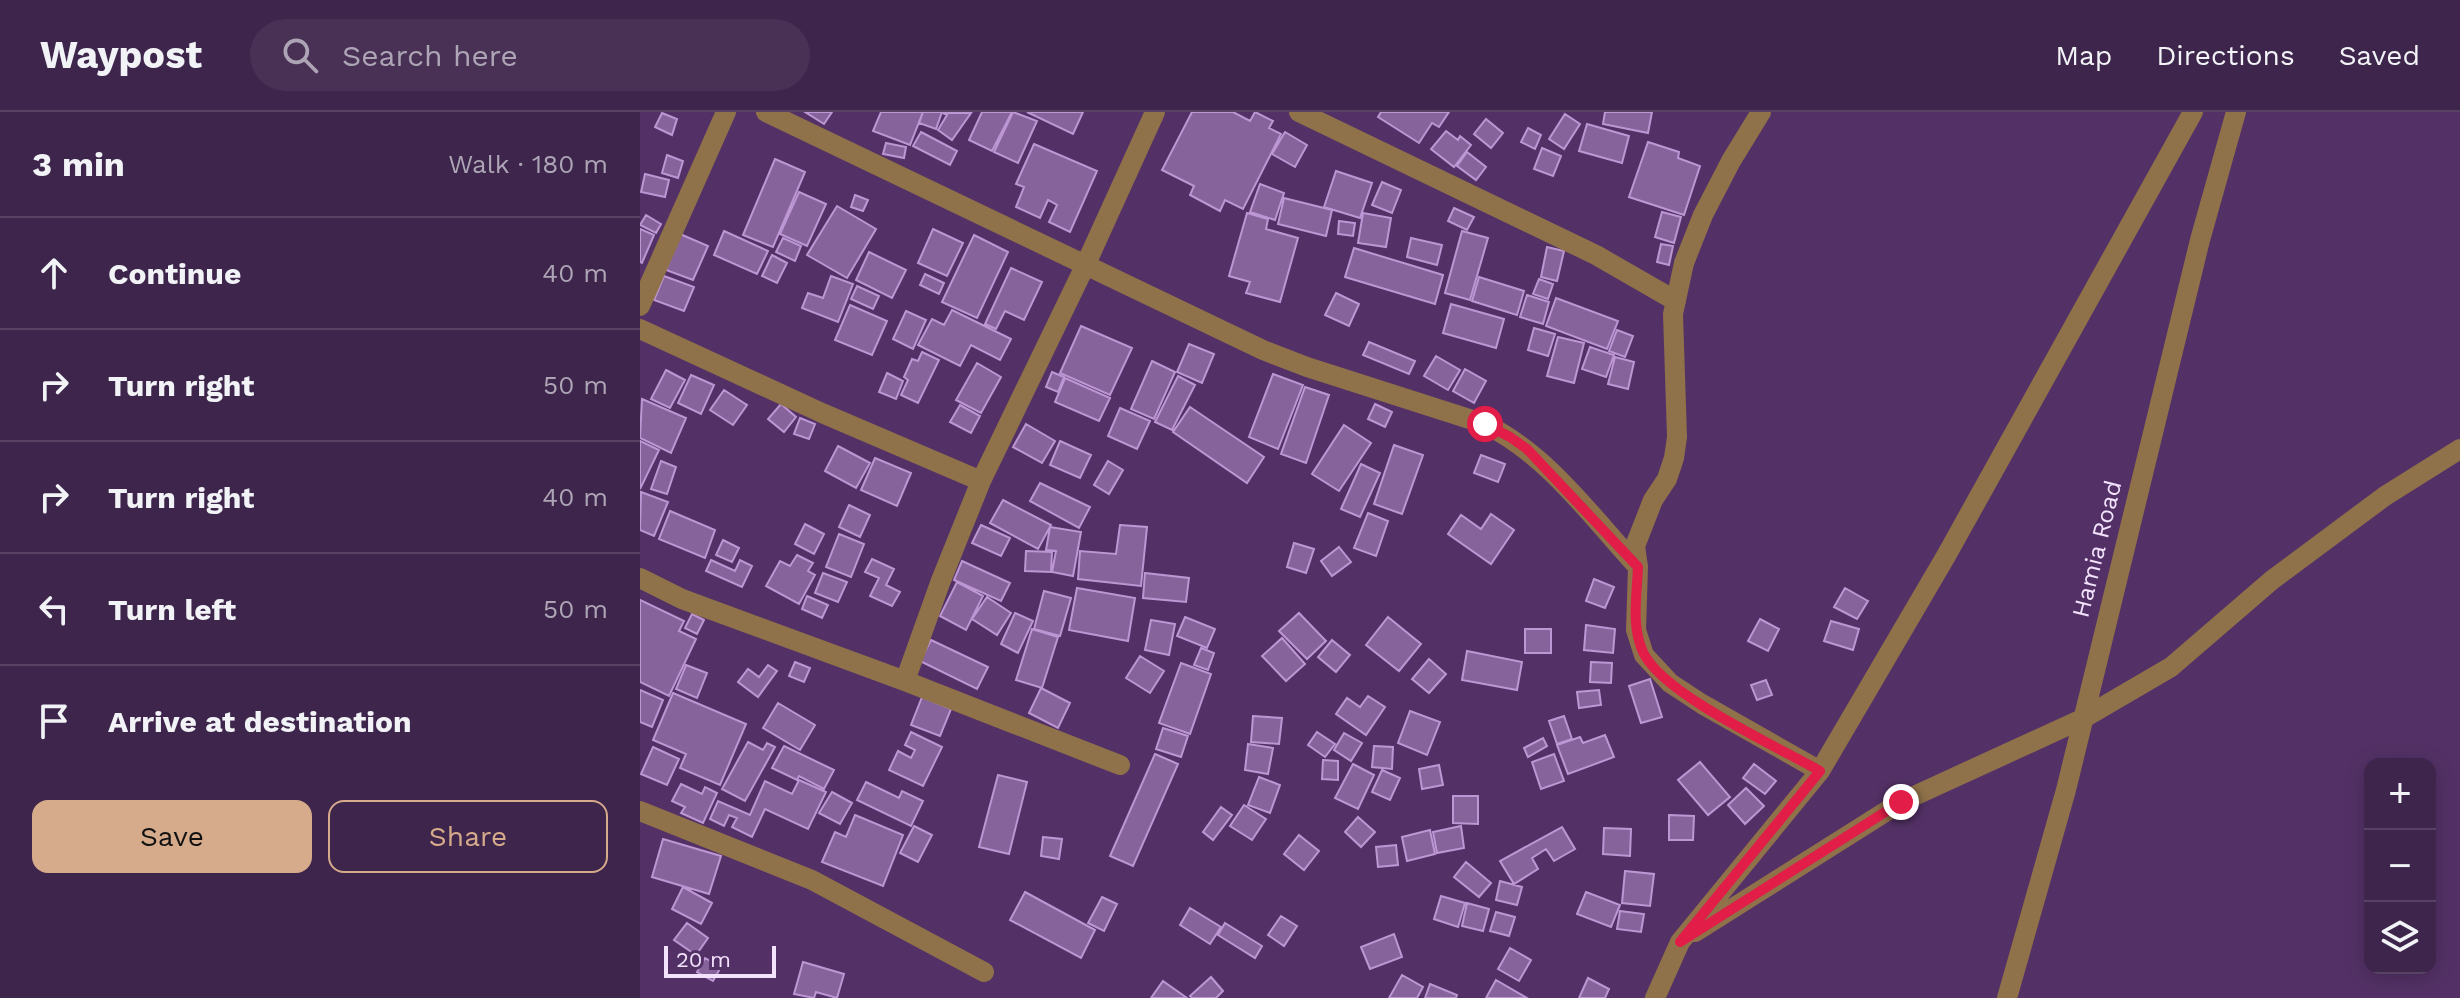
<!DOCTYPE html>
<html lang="en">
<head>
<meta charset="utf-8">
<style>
	:root { --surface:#3e254c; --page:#493156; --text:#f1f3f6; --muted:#ada5b5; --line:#574264; --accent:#d6ab8b }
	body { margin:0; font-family:"Work Sans",sans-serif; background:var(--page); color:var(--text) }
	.controls { position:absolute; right:24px; bottom:24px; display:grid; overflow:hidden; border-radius:16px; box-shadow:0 4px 20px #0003 }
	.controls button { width:72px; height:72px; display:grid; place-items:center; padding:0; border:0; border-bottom:2px solid var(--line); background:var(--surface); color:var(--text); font:40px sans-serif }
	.scale { position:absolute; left:24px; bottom:20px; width:112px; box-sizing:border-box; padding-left:8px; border:4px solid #f2e2fc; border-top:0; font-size:22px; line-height:28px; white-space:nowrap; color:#f2e2fc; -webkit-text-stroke:6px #533166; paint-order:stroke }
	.stop { position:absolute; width:24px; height:24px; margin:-18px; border:6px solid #e11d48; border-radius:50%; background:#fff }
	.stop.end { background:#e11d48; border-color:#fff; box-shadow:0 2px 8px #0008 }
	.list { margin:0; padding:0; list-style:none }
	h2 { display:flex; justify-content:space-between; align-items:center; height:104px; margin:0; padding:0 32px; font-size:34px }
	h2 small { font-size:26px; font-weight:400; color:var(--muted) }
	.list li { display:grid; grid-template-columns:52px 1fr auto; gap:24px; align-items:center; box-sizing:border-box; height:112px; padding:0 32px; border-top:2px solid var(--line) }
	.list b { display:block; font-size:30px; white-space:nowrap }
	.list em { font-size:26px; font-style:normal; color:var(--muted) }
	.actions { display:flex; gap:16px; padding:24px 32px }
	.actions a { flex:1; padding:18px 0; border:2px solid var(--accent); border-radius:16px; text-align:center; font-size:28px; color:var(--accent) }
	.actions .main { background:var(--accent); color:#111 }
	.icon { flex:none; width:44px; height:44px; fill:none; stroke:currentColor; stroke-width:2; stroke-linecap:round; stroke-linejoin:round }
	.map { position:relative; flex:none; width:1820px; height:886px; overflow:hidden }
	header { display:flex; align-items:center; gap:48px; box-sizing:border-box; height:112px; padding:0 40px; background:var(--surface); border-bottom:2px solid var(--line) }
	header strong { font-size:38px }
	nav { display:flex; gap:44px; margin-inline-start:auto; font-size:28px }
	.search { width:560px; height:72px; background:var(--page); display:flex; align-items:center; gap:20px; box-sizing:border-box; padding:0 28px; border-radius:44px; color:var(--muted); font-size:30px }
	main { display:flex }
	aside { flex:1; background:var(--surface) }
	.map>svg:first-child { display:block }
	.building { fill:#87639c; stroke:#bc97d3; stroke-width:2 }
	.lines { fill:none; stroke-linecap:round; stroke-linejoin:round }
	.minor { stroke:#8f714a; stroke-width:20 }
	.route { stroke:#e11d48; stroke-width:10 }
	.labels { text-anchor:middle; stroke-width:6; stroke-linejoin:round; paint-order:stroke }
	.street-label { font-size:24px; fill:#f2e2fc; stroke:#533166 }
</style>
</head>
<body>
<header>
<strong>Waypost</strong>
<div class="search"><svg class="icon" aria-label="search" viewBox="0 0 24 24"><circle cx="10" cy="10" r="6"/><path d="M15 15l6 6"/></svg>Search here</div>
<nav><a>Map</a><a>Directions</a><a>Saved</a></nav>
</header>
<main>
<aside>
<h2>3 min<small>Walk · 180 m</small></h2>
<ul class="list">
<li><svg class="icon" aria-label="ahead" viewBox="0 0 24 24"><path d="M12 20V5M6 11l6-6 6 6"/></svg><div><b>Continue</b></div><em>40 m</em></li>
<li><svg class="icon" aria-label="right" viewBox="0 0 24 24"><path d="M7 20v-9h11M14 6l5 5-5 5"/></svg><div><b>Turn right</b></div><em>50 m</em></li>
<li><svg class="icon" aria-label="right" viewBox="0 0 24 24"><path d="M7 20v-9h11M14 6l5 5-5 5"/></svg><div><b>Turn right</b></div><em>40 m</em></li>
<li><svg class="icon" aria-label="left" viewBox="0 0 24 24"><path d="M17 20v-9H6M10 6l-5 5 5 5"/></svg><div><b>Turn left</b></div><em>50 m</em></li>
<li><svg class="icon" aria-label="arrive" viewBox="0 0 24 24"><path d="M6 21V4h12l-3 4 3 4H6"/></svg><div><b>Arrive at destination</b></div></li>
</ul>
<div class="actions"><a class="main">Save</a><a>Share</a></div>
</aside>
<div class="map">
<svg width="1820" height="886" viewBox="0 0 1820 886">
	<rect width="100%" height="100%" fill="#533166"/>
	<path class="building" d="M165,0H192L184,12Z
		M241,0H283L270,33L233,19Z
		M283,0H302L296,17L279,11Z
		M342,0H372L352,39L329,28Z
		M373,0L397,9L378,51L354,40Z
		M387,0H443L433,22Z
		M552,0H593L610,9L615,0L633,9L629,16L641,22L603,97L585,88L580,99L550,83L554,74L522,58Z
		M741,0H809L799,15L792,11L779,31L738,5Z
		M965,0H1012L1008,21L963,12Z
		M22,1L37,7L32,23L15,15Z
		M303,1H331L312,28L298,18L307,3Z
		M925,2L940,12L924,37L909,27Z
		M846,7L863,21L851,36L834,22Z
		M947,12L989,24L982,51L939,39Z
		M888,16L901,23L895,37L881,30Z
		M806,19L818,28L820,24L831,33L814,55L791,37Z
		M281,20L317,39L310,53L273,34Z
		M645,20L667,33L655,55L632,42Z
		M1008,30L1039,40L1038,46L1060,54L1044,103L989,85Z
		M246,31L266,35L264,46L243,42Z
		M394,32L457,59L430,120L409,110L417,93L408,88L400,106L376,95L384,75L376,72Z
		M902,36L921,44L913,64L894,57Z
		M827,40L846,55L836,68L817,54Z
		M27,43L43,49L38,66L22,61Z
		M135,47L165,60L133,135L103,123Z
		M696,59L732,71L720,106L684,95Z
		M5,62L29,68L25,85L1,80Z
		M742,70L761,78L752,101L732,93Z
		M620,72L644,81L635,108L610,100Z
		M159,80L186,92L167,134L140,122Z
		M215,83L228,88L223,99L211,95Z
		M644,86L692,98L686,124L638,112Z
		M197,94L236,117L207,166L167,143Z
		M814,96L834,105L827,118L808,109Z
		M1022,100L1041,105L1034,131L1015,125Z
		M607,101L628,107L626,117L658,126L640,190L606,181L610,170L589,164Z
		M723,101L751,106L746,135L718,131Z
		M6,103L21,112L16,121L0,113Z
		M699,109L715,111L713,124L698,122Z
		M0,117L14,123L2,151L0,150Z
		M293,117L323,131L307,164L278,151Z
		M84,119L128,139L117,162L74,143Z
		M822,119L848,126L830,188L805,181Z
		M40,122L68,134L53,168L26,158Z
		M334,123L368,140L337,206L302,190Z
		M143,126L161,134L155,149L136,140Z
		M771,126L802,133L797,153L767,145Z
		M1021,132L1033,134L1029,153L1017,150Z
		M907,135L924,139L917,169L901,165Z
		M714,136L803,163L795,192L705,165Z
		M229,140L266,158L252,186L216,168Z
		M132,143L147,151L137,171L122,164Z
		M371,156L402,170L384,208L365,199L356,217L345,212Z
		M285,162L304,171L299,182L280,173Z
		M24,164L54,175L44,199L14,188Z
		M191,164L213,172L198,210L162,196L168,181L183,186Z
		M839,165L884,179L877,203L832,189Z
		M899,167L913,172L908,187L893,182Z
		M217,174L239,184L233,197L211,187Z
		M696,181L719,192L709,214L685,203Z
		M887,183L909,190L903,212L880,205Z
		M916,186L978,209L967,237L906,214Z
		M811,192L864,207L856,236L803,221Z
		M210,193L247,209L232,243L195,228Z
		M312,198L371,227L360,248L331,233L320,254L278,233L292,207L304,213Z
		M266,199L286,208L273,237L253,227Z
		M441,214L492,236L470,283L420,261Z
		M894,216L915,222L908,244L888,238Z
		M977,218L993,224L985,245L969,239Z
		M918,225L944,231L934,271L907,264Z
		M729,230L775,249L769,262L723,243Z
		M549,232L574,242L562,271L537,260Z
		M950,235L974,243L966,265L942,257Z
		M282,240L299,248L278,291L261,283L268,268L264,265L272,247L278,249Z
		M796,244L820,258L808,278L784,264Z
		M975,245L994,250L988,277L968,272Z
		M512,249L535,260L514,307L491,297Z
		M337,251L361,265L341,301L316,288Z
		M825,257L846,269L834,291L813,279Z
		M26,258L45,268L30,296L11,287Z
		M412,260L424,265L418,280L406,275Z
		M247,261L263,269L256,287L239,280Z
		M633,262L663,273L638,337L609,325Z
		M51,263L74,273L61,302L38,291Z
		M538,264L555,273L532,318L515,310Z
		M425,266L470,286L459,309L415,290Z
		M665,275L689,283L666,351L641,342Z
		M84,278L107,293L93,313L70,298Z
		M2,287L46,306L31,341L0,326Z
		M141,292L156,305L144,320L128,307Z
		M735,292L752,300L745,315L728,307Z
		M320,293L340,304L331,321L310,310Z
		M550,295L624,345L607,371L533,320Z
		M480,296L510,309L497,337L468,324Z
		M160,306L175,312L169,327L154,322Z
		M386,312L415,329L402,351L373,335Z
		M704,313L731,331L699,379L672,362Z
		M0,329L19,338L0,377Z
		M420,329L451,343L440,366L410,353Z
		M754,333L783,343L762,402L734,392Z
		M198,334L230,351L216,376L185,359Z
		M841,343L865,352L858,370L834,361Z
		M235,346L271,361L257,394L221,378Z
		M21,349L36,355L27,382L11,377Z
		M468,349L483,358L469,382L454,373Z
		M721,352L740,361L720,405L701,397Z
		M400,371L450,395L439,416L390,389Z
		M1,380L28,390L14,424L0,418Z
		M363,388L411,413L398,437L350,411Z
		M209,393L230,403L220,425L199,415Z
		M30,399L75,418L65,446L19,427Z
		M728,401L748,409L736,444L714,436Z
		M851,402L874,418L851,452L808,422L821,403L841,417Z
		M165,412L184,422L174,442L155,432Z
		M341,413L370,426L361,444L332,431Z
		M480,413L507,415L501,474L438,467L440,439L476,442Z
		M410,415L441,420L433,464L412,460L416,439L406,438Z
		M199,422L224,432L211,465L186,455Z
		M83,428L99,436L92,450L76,443Z
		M654,431L674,437L666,461L647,455Z
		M699,435L711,450L692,464L681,449Z
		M386,439L412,440L411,460L385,459Z
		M157,443L173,451L168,459L175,463L159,492L126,474L140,449L150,454Z
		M232,447L254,457L246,473L260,480L252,494L230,484L239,466L225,460Z
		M71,448L95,459L100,448L112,454L102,475L66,459Z
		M322,449L370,471L361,489L314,468Z
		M183,461L207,470L198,490L175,481Z
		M505,461L549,466L546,490L503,486Z
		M954,467L974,475L965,496L946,489Z
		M317,470L343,484L326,518L300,504Z
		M437,476L495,486L488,529L429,518Z
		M1205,476L1228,489L1217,507L1194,495Z
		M404,479L431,486L420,524L394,517Z
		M167,484L188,493L182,506L162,497Z
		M347,485L371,501L357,523L332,507Z
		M0,488L44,509L39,519L56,527L29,584L0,570Z
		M375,501L393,509L378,541L361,532Z
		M659,501L686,529L667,547L639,519Z
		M52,502L64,508L57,522L45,516Z
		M545,505L575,517L567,536L537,524Z
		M748,505L781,532L759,559L726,533Z
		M1120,507L1139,517L1128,539L1108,529Z
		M511,508L535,512L529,543L505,538Z
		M1191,509L1219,517L1213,538L1184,529Z
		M946,513L975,517L973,541L944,538Z
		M392,517L418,525L402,576L376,568Z
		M885,517H911V541H885Z
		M642,526L665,552L646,569L622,544Z
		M291,528L348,555L337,577L280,549Z
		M692,528L710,543L696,560L678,545Z
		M561,536L574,541L568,558L554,553Z
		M827,539L882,550L877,578L822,568Z
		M500,544L524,559L510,581L486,566Z
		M789,547L806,562L789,581L772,567Z
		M155,550L170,556L164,570L149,564Z
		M951,550L972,551L971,571L950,570Z
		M541,551L571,562L550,622L519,611Z
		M46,553L67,561L57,586L36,577Z
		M128,553L137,559L118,585L98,570L108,557L119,565Z
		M1010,567L1022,605L1001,611L989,574Z
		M1126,568L1132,583L1117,588L1111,573Z
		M401,576L430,591L418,616L389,601Z
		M0,578L23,588L12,615L0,610Z
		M959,578L961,593L939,596L937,580Z
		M33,581L106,612L80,673L40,656L46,642L13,628Z
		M728,584L745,595L726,623L696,602L707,586L720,595Z
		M282,585L311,597L300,624L271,613Z
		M138,591L175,613L160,638L123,616Z
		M770,599L800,610L787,643L758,631Z
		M613,604L642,606L639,632L611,630Z
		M924,604L932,627L917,632L909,609Z
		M523,616L548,624L541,645L516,637Z
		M271,620L302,635L283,674L249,658L258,639L271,646L275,638L265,633Z
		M677,620L695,632L685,645L668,633Z
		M704,621L722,631L711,649L694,638Z
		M965,623L974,645L928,662L917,633L940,625L943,631Z
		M903,626L907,634L888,645L884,636Z
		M108,630L123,638L127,631L135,635L105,689L82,677Z
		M608,632L633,636L628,662L605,658Z
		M144,634L194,658L184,677L159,664L157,668L132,656Z
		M734,634L753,635L752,657L732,655Z
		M13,635L39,647L27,673L1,662Z
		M515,642L538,652L493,754L470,744Z
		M914,642L924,669L901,677L892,650Z
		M683,648L698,649V668L682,667Z
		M1060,650L1090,685L1068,703L1038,668Z
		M713,652L734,663L718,697L695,686Z
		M1114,652L1136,669L1125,682L1103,666Z
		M799,653L803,673L782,677L779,657Z
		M742,658L760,666L750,688L732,680Z
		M358,663L387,670L369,742L339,735Z
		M619,665L640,673L630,701L608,693Z
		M159,668L186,680L168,717L125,697L112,725L92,715L97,706L89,703L84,714L70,707L78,689L110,703L125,669L152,682Z
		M226,670L259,686L262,679L283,689L271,714L217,688Z
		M41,672L62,682L65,675L77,681L63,711L41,701L45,695L32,689Z
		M1106,676L1124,694L1105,712L1088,693Z
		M192,680L212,691L200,712L179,701Z
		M813,684H838V712L813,711Z
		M604,693L626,707L612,728L590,714Z
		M581,695L592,703L573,728L563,720Z
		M215,703L263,723L243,774L182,750L195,720L206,725Z
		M1029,703L1054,704L1053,728H1029Z
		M718,705L735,720L721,735L705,720Z
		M274,714L292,723L278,750L260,741Z
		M821,714L824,736L797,741L793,720Z
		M922,715L935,737L914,749L906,737L892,746L898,757L874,772L860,749Z
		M964,716L991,717L990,744L963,742Z
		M790,718L795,742L767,749L762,725Z
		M659,723L679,739L664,758L644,742Z
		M403,725L422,727L419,747L401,744Z
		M23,727L81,744L69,782L12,765Z
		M756,733L758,753L738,755L736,735Z
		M826,750L851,771L839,785L814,765Z
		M985,759L1014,762L1010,794L982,791Z
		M860,769L882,775L877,793L856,788Z
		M43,775L72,791L61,812L32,797Z
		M385,780L455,818L441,846L370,808Z
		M946,780L980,793L971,815L937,802Z
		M801,784L825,791L818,815L794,807Z
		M462,785L477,792L464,819L448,811Z
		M827,791L849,797L843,819L822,814Z
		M550,796L581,815L570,832L540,813Z
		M980,799L1004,802L1001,820L977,817Z
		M856,800L875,805L869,824L850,819Z
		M641,804L657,814L644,834L628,823Z
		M47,811L68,826L56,843L34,828Z
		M585,811L622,834L615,846L578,823Z
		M754,822L762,845L730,857L721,835Z
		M870,836L891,848L879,869L858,857Z
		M65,846L81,855L73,869L57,860Z
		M163,850L204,862L197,886L176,880L174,886L154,882Z
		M762,863L783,875L777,886H749Z
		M571,865L583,879L576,886H552L550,884Z
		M948,866L969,877L965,886H939Z
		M856,868L887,886H846Z
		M523,869L547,886H511Z
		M790,872L817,883L816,886H785Z"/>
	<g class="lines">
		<path class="minor" d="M126,0L623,238L667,255L845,312C908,343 951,404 998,455
			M659,0L956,143L1036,189
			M1121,0L1091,49L1063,103L1044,151L1033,202L1037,325L1034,346L1027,367L1013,388L995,434L998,455L996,518L1004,543L1030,571L1062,592L1180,659
			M0,194L86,0
			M0,217L182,301L341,369
			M0,466L42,487L265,569L480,653
			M265,569L300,471L341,369L445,154L515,0
			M0,699L172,768L344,860
			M1055,820L1261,690L1442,607L1531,555L1632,468L1745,384L1820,337
			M1015,886L1040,830L1180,659L1306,444L1553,0
			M1367,886L1426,678L1560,128L1596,0"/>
	</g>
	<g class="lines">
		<path class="route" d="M845,312L870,325L887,337L998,455C997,483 991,514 1003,540C1022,582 1138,635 1180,659L1040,830L1261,690"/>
	</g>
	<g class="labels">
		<g class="street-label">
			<text transform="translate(1457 437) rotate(-76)" y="8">Hamia Road</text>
		</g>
	</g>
</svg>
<div class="controls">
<button>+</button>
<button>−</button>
<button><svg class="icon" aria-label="layers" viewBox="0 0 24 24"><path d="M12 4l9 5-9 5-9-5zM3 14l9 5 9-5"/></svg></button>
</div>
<div class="scale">20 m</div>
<div class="stop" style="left:845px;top:312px"></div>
<div class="stop end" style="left:1261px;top:690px"></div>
</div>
</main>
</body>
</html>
